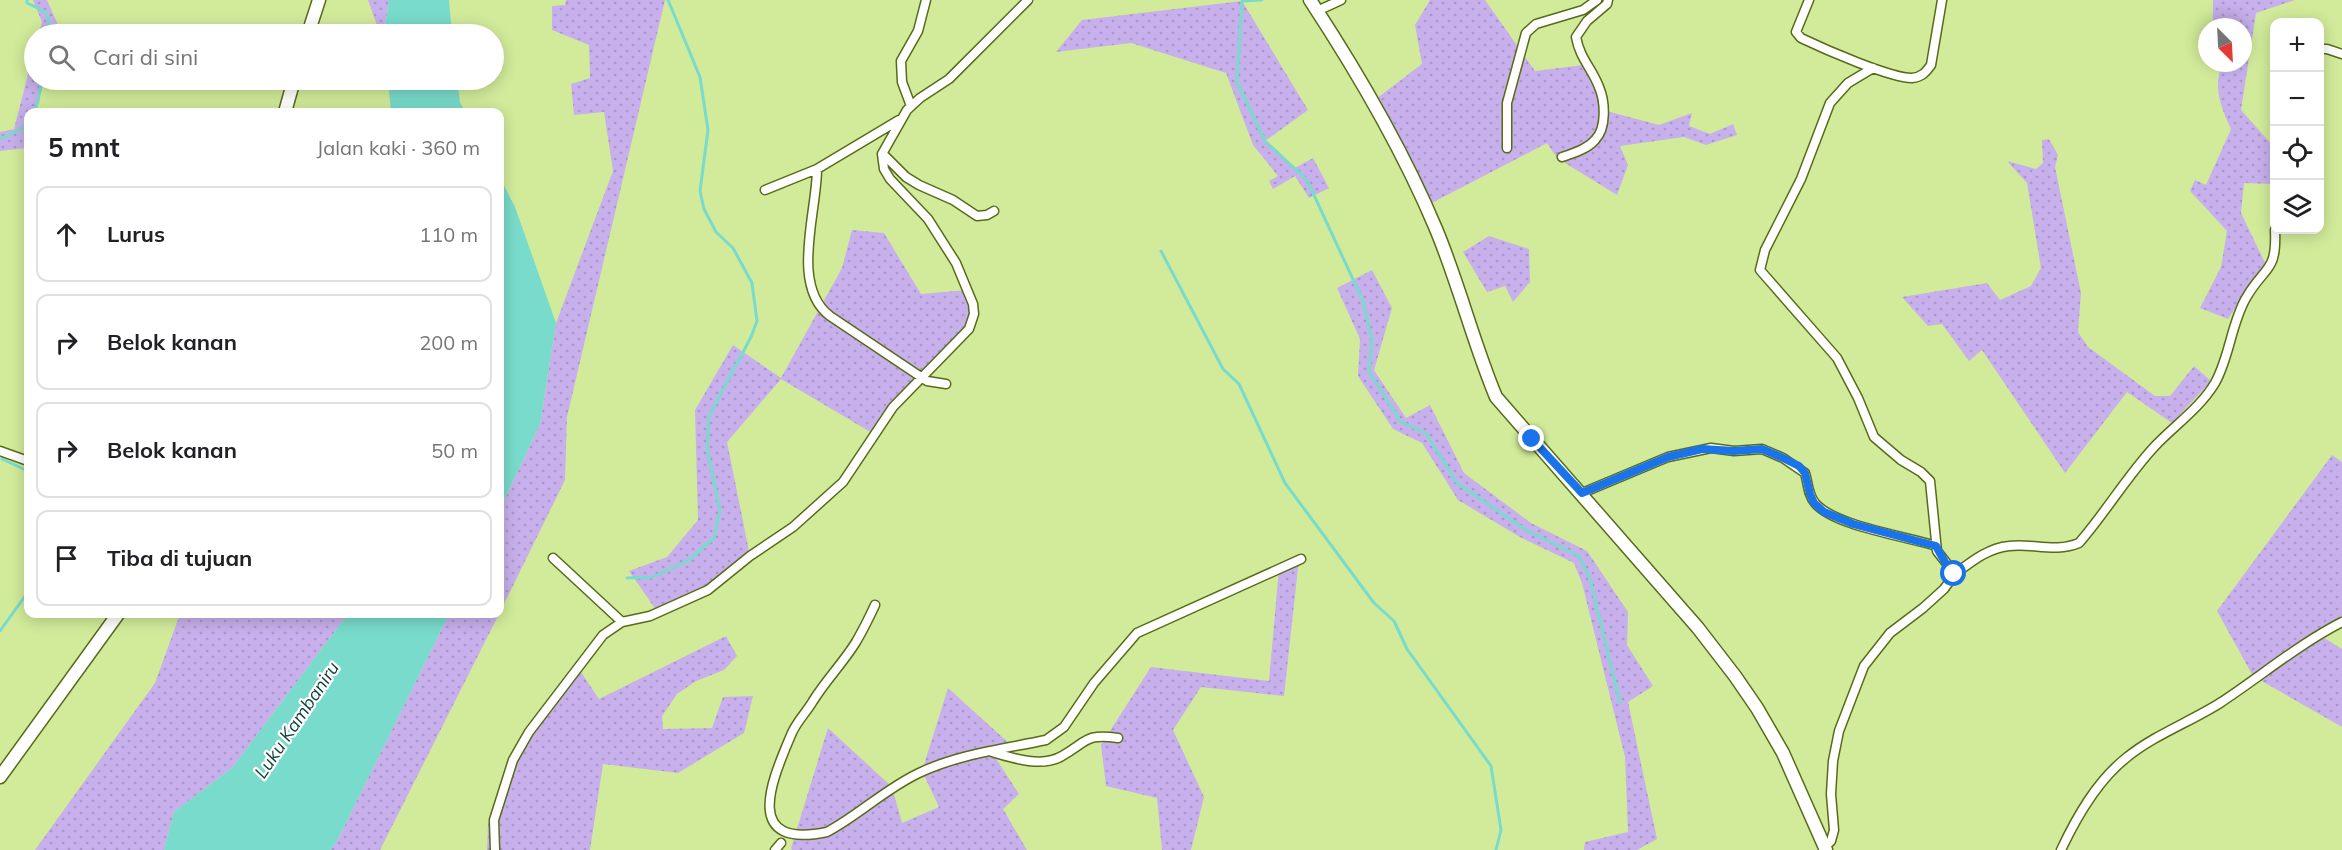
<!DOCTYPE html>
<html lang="id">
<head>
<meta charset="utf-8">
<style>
	:root { --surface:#fff; --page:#f6f6f6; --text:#202124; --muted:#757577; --line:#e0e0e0 }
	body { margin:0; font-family:Mulish,sans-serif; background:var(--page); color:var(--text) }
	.controls { position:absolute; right:18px; top:18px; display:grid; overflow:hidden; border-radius:12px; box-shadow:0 3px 15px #0003 }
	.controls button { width:54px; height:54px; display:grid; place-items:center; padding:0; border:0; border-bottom:2px solid var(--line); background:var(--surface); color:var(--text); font:30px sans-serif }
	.compass { position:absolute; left:2198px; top:18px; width:54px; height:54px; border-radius:50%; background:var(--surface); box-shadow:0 3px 15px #0003; rotate:156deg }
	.stop { position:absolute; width:18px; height:18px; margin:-14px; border:4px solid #1a73e8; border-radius:50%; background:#fff }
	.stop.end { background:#1a73e8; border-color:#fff; box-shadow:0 2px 6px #0008 }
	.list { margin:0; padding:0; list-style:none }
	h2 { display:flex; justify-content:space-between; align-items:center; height:78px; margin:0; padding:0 24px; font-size:26px }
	h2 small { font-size:20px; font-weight:400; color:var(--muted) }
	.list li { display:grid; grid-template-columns:39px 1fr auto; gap:18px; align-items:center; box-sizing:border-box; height:96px; margin:0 12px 12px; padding:0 12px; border:2px solid var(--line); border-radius:12px }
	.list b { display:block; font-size:22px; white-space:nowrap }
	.list em { font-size:20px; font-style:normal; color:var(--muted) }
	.icon { flex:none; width:33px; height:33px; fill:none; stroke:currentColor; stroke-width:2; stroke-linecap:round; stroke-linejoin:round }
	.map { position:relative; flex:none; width:2342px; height:850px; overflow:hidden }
	.search { position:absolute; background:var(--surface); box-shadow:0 3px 15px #0003; left:24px; top:24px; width:480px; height:66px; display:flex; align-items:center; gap:15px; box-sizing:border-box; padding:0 21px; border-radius:33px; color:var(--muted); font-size:22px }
	.panel { position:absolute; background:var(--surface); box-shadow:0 3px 15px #0003; left:24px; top:108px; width:480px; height:510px; border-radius:12px }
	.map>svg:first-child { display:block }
	.grass { fill:url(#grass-dots) }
	.water { fill:#78dbcb }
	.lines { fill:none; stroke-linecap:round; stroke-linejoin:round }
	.stream { stroke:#78dbcb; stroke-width:3 }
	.street-casing { stroke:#576b19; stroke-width:11 }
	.secondary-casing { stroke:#576b19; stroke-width:15 }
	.street { stroke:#fff; stroke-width:8 }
	.secondary { stroke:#fff; stroke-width:12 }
	.route { stroke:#1a73e8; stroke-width:8 }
	.labels { text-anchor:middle; stroke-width:4.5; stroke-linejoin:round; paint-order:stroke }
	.water-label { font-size:18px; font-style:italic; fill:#13413b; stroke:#fff }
</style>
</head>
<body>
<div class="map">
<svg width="2342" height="850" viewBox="0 0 2342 850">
	<defs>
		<pattern id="grass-dots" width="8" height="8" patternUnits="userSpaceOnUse" patternTransform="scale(1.5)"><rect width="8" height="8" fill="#c7b0ec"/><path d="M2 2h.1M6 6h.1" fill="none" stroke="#aa97c9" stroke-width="1.8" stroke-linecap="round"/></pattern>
	</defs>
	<rect width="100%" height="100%" fill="#d2eb9a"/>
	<path class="grass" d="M33,0H47L58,25L55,34H39L42,22Z
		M368,0H389L384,34H380Z
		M566,0H665L567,417L565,480L500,612V509L540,424L556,323L613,171L604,112L574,115L571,84L590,78L589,45L552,30V6L565,5Z
		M1430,0H1485L1535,71L1583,65L1598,90L1599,109L1659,125L1692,113L1689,126L1710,134L1733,124L1737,135L1706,145L1684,137L1620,146L1628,165L1617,195L1557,158L1547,143L1424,207L1372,102L1422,64L1415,25Z
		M2213,0H2295L2256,13L2241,110L2274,147L2271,184L2244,183L2241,213L2266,265L2252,281L2228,319L2200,308L2221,267L2227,231L2190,191L2195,180L2206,185L2231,129C2221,108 2212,86 2223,63H2243V27H2213Z
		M1242,1L1308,110L1265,141L1295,168L1313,158L1329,188L1309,198L1295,176L1273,189L1269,181L1278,176L1253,145L1226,73L1131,43L1056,52L1082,20Z
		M34,51V80H44L36,112H28L27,148L0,151V132L14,129Z
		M2049,139L2058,155L2055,167L2081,293L2078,332L2088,347L2155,396H2170L2194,366L2211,381L2172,423L2127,392L2065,473L1982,350L1969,361L1942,324L1928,326L1902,297L1987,283L2000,300L2031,286L2041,268L2027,183L2007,161L2036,169L2043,163L2042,140Z
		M852,230L884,233L921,294L967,290L972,315L965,329L872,433L781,379L727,442L750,556L706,588L656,610L629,571L667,557L698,520L695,410L733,345L781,378L842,268Z
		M1489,236L1529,249L1530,282L1513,302L1505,286L1487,292L1463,252Z
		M1372,270L1392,308L1374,370L1406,418L1430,405L1464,473L1531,523L1587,551L1628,612L1627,645L1653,686L1628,702L1657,839L1637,850H1584L1585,842L1628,832L1625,757L1582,583L1574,563L1520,537L1458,500L1422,443L1393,429L1358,376L1360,339L1337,288Z
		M2332,455L2342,462V620L2316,633L2342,649V727L2253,676L2217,611Z
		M1299,559L1284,696L1201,687L1173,730L1204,797L1191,850H1162L1157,798L1106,786L1101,745L1151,667L1269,681L1279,568Z
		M180,614H348L232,768L174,812L164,850H35L155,683Z
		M449,614H499L380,850H330L337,841Z
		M726,636L737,656L724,670L696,681L677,694L662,716L663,729L712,728L723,697L753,696L744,733L678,773L603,764L590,850H487L488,824L513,755L577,666L599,699Z
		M948,688L1012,746L991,751L1019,794L1003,809L1027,850H792L791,848L828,728L892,787L902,823L939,807L922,771Z"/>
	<path class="water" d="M389,0H449L452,34H384Z
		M388,80H457L460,102L465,112H391Z
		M500,178L515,207L556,323L540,424L500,509Z
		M348,614H449L337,841L330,850H164L174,812L232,768Z"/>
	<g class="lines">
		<path class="stream" d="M27,0V3C47,12 51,12 48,34
			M1262,0L1242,1L1237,82L1265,141L1307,180L1363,301L1372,340L1369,372L1401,422L1426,433L1457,483L1526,530L1579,556L1590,579L1620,703
			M34,112L38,101L42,80
			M0,139L22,129L28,122
			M1161,251L1223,369L1239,384L1285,483L1374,603L1394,621L1407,649L1491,766L1501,830L1496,850
			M4,455L2,459L28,471
			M627,578L653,577L689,560L714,538L720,510L707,449L709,416L751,337L757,321L752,283L733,248L716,232L704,209L700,191L708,130L700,77L668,0
			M0,631L28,592"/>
		<defs>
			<path id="street" d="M1809,0L1796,32L1801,38C1824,49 1890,78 1912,78C1922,77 1926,72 1931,65L1942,0
				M1317,11L1341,0
				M2320,49H2327L2342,54
				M911,106L902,82L901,61L918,31L926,0
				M1507,148V103L1526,33L1536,24L1583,10L1597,0
				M883,154L906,177L919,185L953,200L977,216L987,215L994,211
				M1562,157C1574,153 1587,149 1595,140C1607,128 1605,101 1599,87C1592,68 1580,59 1576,37L1587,21L1607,4L1608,0
				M817,169C817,212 790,286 830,316L927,381L946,384
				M765,190L817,169L899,120
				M0,451L28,461
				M1582,493L1668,457L1711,448L1734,451L1762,449L1783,458L1805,473C1808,483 1808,495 1815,503C1834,526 1906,536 1936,546
				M553,558L622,622
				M1955,574C1971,562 1988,548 2009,546C2033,543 2055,553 2079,543C2106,512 2127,476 2155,446C2175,425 2200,408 2215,383C2230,356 2231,324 2246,298C2265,265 2277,273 2275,230
				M875,605C869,618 863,630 856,642C843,663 826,680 813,701C806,713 796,722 791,735C774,776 739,850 827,832C859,815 885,789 919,773C959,754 1003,749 1046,740L1064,727L1094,683L1137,633L1301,559
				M992,752C1012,758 1043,768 1062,756C1087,742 1085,733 1118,738
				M1825,847L1831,841L1834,830L1831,794L1833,761L1839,731L1864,666L1890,633L1923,608L1944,589L1955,574L1937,551L1930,481L1921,472L1901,460L1874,437L1858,398L1837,358L1760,270L1765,250L1801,179L1830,103L1848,83L1873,68
				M495,850L494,820L513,760L529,732L603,635L622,622L650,616L708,590L750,556L793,527L843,482L893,407L969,329L974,314L973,304L956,263L928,219L890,179L884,169L882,154L907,110L920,98L949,79L1028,0
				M775,850L781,843
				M2061,850C2077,816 2097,781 2126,758C2154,735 2190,722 2220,703C2261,676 2299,644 2342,622"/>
			<path id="secondary" d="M1310,0C1358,73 1402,148 1436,229C1459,284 1473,342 1496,397L1698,628L1735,676L1757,708L1783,753L1826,850
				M308,34L319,0
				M285,112L294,80
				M0,777L118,614"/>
		</defs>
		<use href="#street" class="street-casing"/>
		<use href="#secondary" class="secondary-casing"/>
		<use href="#street" class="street"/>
		<use href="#secondary" class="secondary"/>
	</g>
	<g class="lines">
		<path class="route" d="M1532,439L1582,493L1668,457L1702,449L1734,451L1762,449L1783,458L1799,466L1805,473L1810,494L1814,503L1824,512L1853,524L1936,546L1946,564L1954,574"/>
	</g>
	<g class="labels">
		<g class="water-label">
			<text transform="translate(297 720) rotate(-56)" y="6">Luku Kambaniru</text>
		</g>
	</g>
</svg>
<div class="controls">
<button>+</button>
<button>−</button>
<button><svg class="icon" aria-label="locate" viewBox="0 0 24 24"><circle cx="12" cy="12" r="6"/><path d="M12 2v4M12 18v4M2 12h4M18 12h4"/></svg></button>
<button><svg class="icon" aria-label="layers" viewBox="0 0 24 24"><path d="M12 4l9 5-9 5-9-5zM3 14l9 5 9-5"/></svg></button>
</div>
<svg class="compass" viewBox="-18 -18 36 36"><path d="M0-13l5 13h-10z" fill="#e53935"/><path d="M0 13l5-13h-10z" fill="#757577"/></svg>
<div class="stop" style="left:1954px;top:574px"></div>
<div class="stop end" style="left:1532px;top:439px"></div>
<div class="search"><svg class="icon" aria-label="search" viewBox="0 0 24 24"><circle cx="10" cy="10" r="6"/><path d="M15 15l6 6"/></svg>Cari di sini</div>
<section class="panel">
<h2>5 mnt<small>Jalan kaki · 360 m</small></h2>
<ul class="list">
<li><svg class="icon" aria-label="ahead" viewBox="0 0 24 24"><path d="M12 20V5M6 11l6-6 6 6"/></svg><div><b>Lurus</b></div><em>110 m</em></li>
<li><svg class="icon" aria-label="right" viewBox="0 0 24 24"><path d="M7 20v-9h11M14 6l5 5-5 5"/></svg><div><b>Belok kanan</b></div><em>200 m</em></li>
<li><svg class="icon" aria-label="right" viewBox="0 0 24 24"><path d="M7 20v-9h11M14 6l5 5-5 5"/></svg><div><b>Belok kanan</b></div><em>50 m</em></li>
<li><svg class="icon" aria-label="arrive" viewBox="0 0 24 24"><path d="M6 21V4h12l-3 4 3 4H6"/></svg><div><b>Tiba di tujuan</b></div></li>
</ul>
</section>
</div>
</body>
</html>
